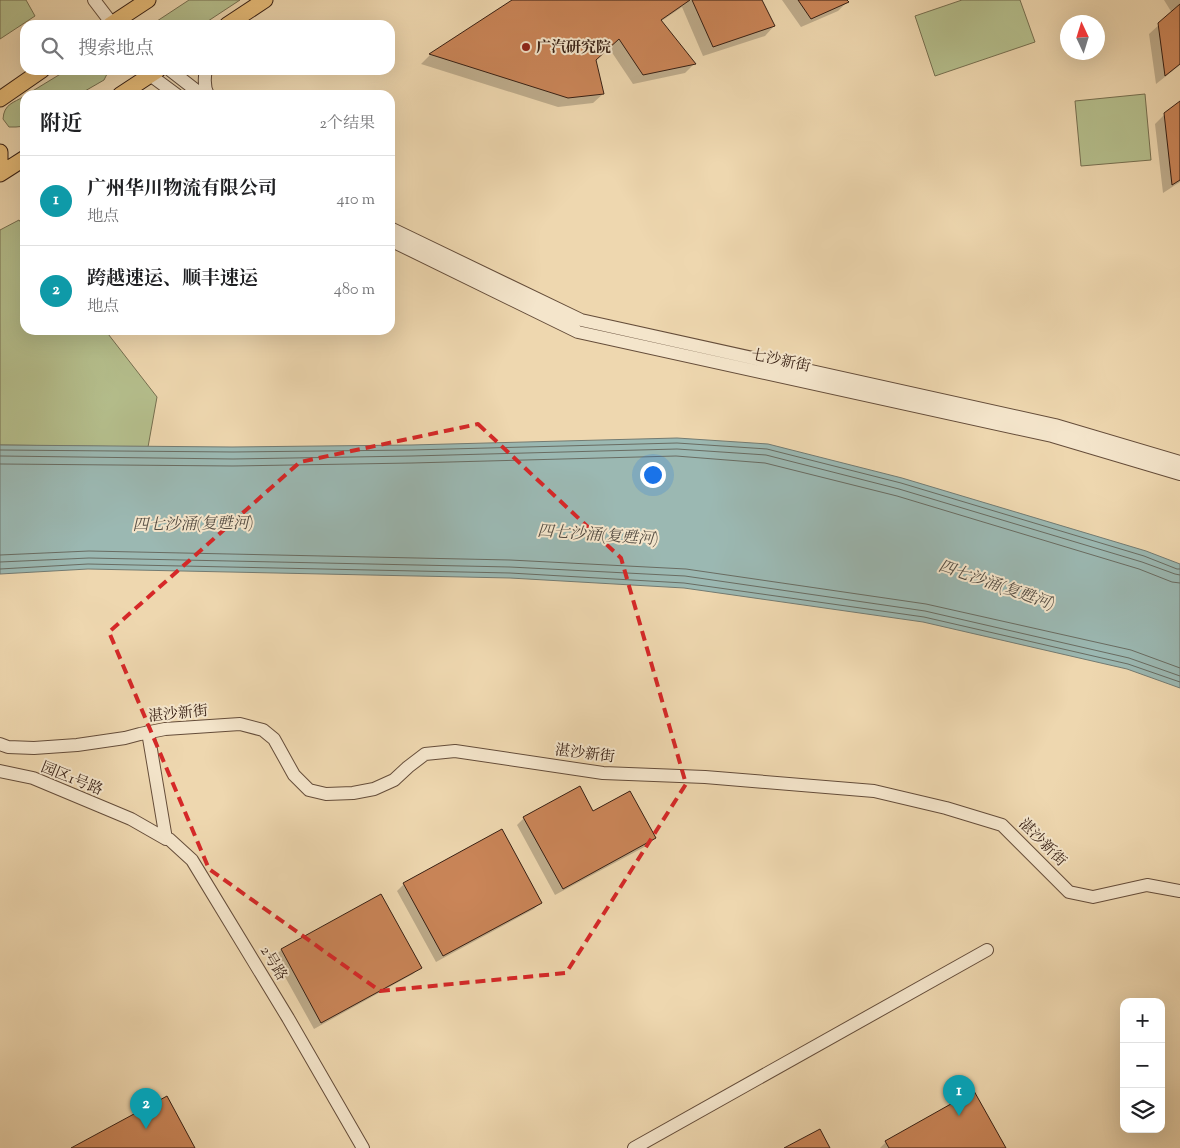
<!DOCTYPE html>
<html lang="zh">
<head>
<meta charset="utf-8">
<style>
	:root { --surface:#fff; --page:#f2f2f2; --text:#202124; --muted:#757577; --line:#e0e0e0; --accent:#8f2418 }
	body { margin:0; font-family:"Sorts Mill Goudy","Noto Serif SC",serif; background:var(--page); color:var(--text) }
	.controls { position:absolute; right:15px; bottom:15px; display:grid; overflow:hidden; border-radius:10px; box-shadow:0 5px 20px #0002 }
	.controls button { width:45px; height:45px; display:grid; place-items:center; padding:0; border:0; border-bottom:1px solid var(--line); background:var(--surface); color:var(--text); font:25px sans-serif }
	.compass { position:absolute; left:1060px; top:15px; width:45px; height:45px; border-radius:50%; background:var(--surface); box-shadow:0 5px 20px #0002; rotate:356deg }
	.you { position:absolute; left:652px; top:474px; width:18px; height:18px; margin:-12px; border:4px solid #fff; border-radius:50%; background:#1a73e8; box-shadow:0 0 0 8px #1a73e833 }
	.badge { display:grid; place-items:center; width:32px; height:32px; border-radius:50%; background:var(--accent); color:#fff; font-size:16px; font-weight:700 }
	.pin { position:absolute; translate:-50% -41px; filter:drop-shadow(0 1px 2px #0008) }
	.pin::after { content:''; position:absolute; top:26px; width:18px; height:15px; background:inherit; clip-path:polygon(0 0,100% 0,50% 100%) }
	.list { margin:0; padding:0; list-style:none }
	h2 { display:flex; justify-content:space-between; align-items:center; height:65px; margin:0; padding:0 20px; font-size:21px }
	h2 small { font-size:16px; font-weight:400; color:var(--muted) }
	.list li { display:grid; grid-template-columns:32px 1fr auto; gap:15px; align-items:center; box-sizing:border-box; height:90px; padding:0 20px; border-top:1px solid var(--line) }
	.list b { display:block; font-size:19px; white-space:nowrap }
	.list p { margin:0; font-size:16px; white-space:nowrap; color:var(--muted) }
	.list em { font-size:16px; font-style:normal; color:var(--muted) }
	.icon { flex:none; width:28px; height:28px; fill:none; stroke:currentColor; stroke-width:2; stroke-linecap:round; stroke-linejoin:round }
	.map { position:relative; flex:none; width:1180px; height:1148px; overflow:hidden }
	.search { position:absolute; background:var(--surface); box-shadow:0 5px 20px #0002; left:20px; top:20px; width:375px; height:55px; display:flex; align-items:center; gap:12px; box-sizing:border-box; padding:0 18px; border-radius:15px; color:var(--muted); font-size:19px }
	.panel { position:absolute; background:var(--surface); box-shadow:0 5px 20px #0002; left:20px; top:90px; width:375px; height:245px; border-radius:15px }
	.map>svg:first-child { display:block }
	.green { fill:#b5bf8d; stroke:#766f50 }
	.water { fill:#9bb8b2; stroke:#737b72 }
	.shadow { fill:#0003 }
	.lines { fill:none; stroke-linecap:round; stroke-linejoin:round }
	.shore { stroke:#696c62; stroke-width:1 }
	.building { fill:#ca8558; stroke:#371f13 }
	.minor-casing { stroke:#654d3a; stroke-width:14 }
	.major-casing { stroke:#371f13; stroke-width:17 }
	.minor { stroke:#f4e5cb; stroke-width:12 }
	.major { stroke:#e7bc78; stroke-width:15 }
	.marked { fill:none; stroke:#d62828; stroke-width:4; stroke-dasharray:10 6; stroke-linejoin:round }
	.poi-dot { fill:#8f2418; stroke:#f4e5cb; stroke-width:2 }
	.labels { text-anchor:middle; stroke-width:4; stroke-linejoin:round; paint-order:stroke }
	.poi-label { font-size:15px; font-weight:bold; fill:#371f13; stroke:#f4e5cb; text-anchor:start }
	.street-label { font-size:15px; fill:#371f13; stroke:#f4e5cb }
	.water-label { font-size:16px; font-style:italic; fill:#554d43; stroke:#f4e5cb }
</style>
</head>
<body>
<div class="map">
<svg width="1180" height="1148" viewBox="0 0 1180 1148">
	<rect width="100%" height="100%" fill="#eed7af"/>
	<filter id="stains"><feTurbulence type="fractalNoise" baseFrequency=".004" numOctaves="4"/><feColorMatrix values="0 0 0 0 .2 0 0 0 0 .09 0 0 0 0 .02 0 0 0 .5 -.17"/></filter>
	<radialGradient id="worn" r=".72"><stop offset=".6" stop-color="#630" stop-opacity="0"/><stop offset="1" stop-color="#630" stop-opacity=".3"/></radialGradient>
	<path class="green" d="M0,0H26L35,16L0,39Z
		M189,0H240L202,25H151Z
		M962,0H1020L1035,42L935,76L915,16Z
		M67,70H107L108,72L104,80L78,95H26Z
		M1145,94L1151,160L1081,166L1075,101Z
		M25,96V126L16,127H9L3,119C4,104 13,103 25,96Z
		M19,220L25,228V330H105L157,397L148,447L0,445V230Z"/>
	<path class="water" d="M677,438L768,444L902,478L1146,551L1180,564V688L1127,669L923,622L684,588L510,578L88,569L0,574V445L232,447L411,445Z"/>
	<path class="shadow" d="M514,0H760L774,26L765,36L703,56L682,7L660,22L694,64L685,73L633,84L609,48L594,61L603,94L593,103L558,107L421,64L430,55Z
		M782,0H846L847,2L838,11L801,27Z
		M1164,0H1180V65L1156,84L1149,34L1172,13Z
		M1180,103V182L1163,193L1155,124L1165,114Z
		M593,813L655,838L648,845L555,895L517,825L524,818Z
		M404,884L541,902L534,909L436,962L397,891Z
		M380,896L420,967L413,974L314,1029L274,957L281,950Z
		M886,1142L1004,1148H880Z"/>
	<g class="lines">
		<path class="shore" d="M0,450L233,452L412,450L677,443L767,449L901,483L1144,556L1177,569H1180
			M0,456L233,459L412,456L677,449L766,455L899,489L1142,562L1175,574L1180,575
			M0,464L233,466L412,463L676,456L765,463L897,496L1139,569L1172,582L1180,583
			M0,555L89,551L510,560L686,569L926,604L1131,650L1180,668
			M0,562L89,558L510,567L685,576L925,611L1129,658L1180,676
			M0,569L88,564L510,573L684,583L924,617L1128,664L1180,682"/>
	</g>
	<path class="building" d="M512,0H690L661,20L696,64L643,75L619,39L596,60L604,94L568,98L429,54Z
		M692,0H762L775,26L713,47Z
		M798,0H847L849,2L811,19Z
		M1180,4V64L1165,76L1158,23Z
		M1180,101V180L1172,185L1164,113Z
		M580,786L593,811L630,791L656,838L563,889L523,817Z
		M502,829L542,903L443,956L403,883Z
		M381,894L422,968L321,1023L281,949Z
		M974,1091L1006,1148H889L885,1141Z
		M167,1096L195,1148H71L158,1101Z
		M820,1129L830,1148H784Z"/>
	<g class="lines">
		<defs>
			<path id="minor" d="M94,0L113,25
				M147,70L150,75L177,95
				M170,70L202,95
				M206,70C204,79 204,87 208,95
				M390,228L581,320L1055,425L1180,462
				M390,240L578,332L1052,436L1180,474
				M148,732L166,839
				M0,744L8,747L34,748L77,745L125,738L140,734L165,729L240,724L263,730L274,739L294,775L309,790L326,794L353,793L374,789L394,780L408,767L425,754L455,751L603,773L705,777L874,791L946,808L1002,825L1069,892L1093,897L1147,885L1180,891
				M0,771L33,778L131,819L166,839H169L192,860L288,1018L363,1148
				M634,1148L987,950"/>
			<path id="major" d="M110,25L148,0
				M227,25L265,0
				M120,95L158,70
				M0,99L42,70
				M0,152V161
				M0,174L25,158"/>
		</defs>
		<use href="#minor" class="minor-casing"/>
		<use href="#major" class="major-casing"/>
		<use href="#minor" class="minor"/>
		<use href="#major" class="major"/>
	</g>
	<path class="marked" d="M478,424L621,558L686,784L566,973L380,991L209,869L109,632L300,462Z"/>
	<circle class="poi-dot" cx="526" cy="47" r="5"/>
	<g class="labels">
		<g class="poi-label">
			<text x="536" y="52">广汽研究院</text>
		</g>
		<g class="street-label">
			<text transform="translate(781 360) rotate(12)" y="5">七沙新街</text>
			<text transform="translate(178 713) rotate(-6)" y="5">湛沙新街</text>
			<text transform="translate(585 753) rotate(7)" y="5">湛沙新街</text>
			<text transform="translate(72 778) rotate(22)" y="5">园区1号路</text>
			<text transform="translate(1043 842) rotate(45)" y="5">湛沙新街</text>
			<text transform="translate(274 963) rotate(59)" y="5">2号路</text>
		</g>
		<g class="water-label">
			<text transform="translate(193 523) rotate(-1)" y="6">四七沙涌(复甦河)</text>
			<text transform="translate(598 534) rotate(4)" y="6">四七沙涌(复甦河)</text>
			<text transform="translate(997 584) rotate(19)" y="6">四七沙涌(复甦河)</text>
		</g>
	</g>
	<rect width="100%" height="100%" filter="url(#stains)"/>
	<rect width="100%" height="100%" fill="url(#worn)"/>
</svg>
<div class="controls">
<button>+</button>
<button>−</button>
<button><svg class="icon" aria-label="layers" viewBox="0 0 24 24"><path d="M12 4l9 5-9 5-9-5zM3 14l9 5 9-5"/></svg></button>
</div>
<svg class="compass" viewBox="-18 -18 36 36"><path d="M0-13l5 13h-10z" fill="#e53935"/><path d="M0 13l5-13h-10z" fill="#757577"/></svg>
<div class="you"></div>
<div class="pin badge" style="left:959px;top:1116px;background:#0f9aa8">1</div>
<div class="pin badge" style="left:146px;top:1129px;background:#0f9aa8">2</div>
<div class="search"><svg class="icon" aria-label="search" viewBox="0 0 24 24"><circle cx="10" cy="10" r="6"/><path d="M15 15l6 6"/></svg>搜索地点</div>
<section class="panel">
<h2>附近<small>2个结果</small></h2>
<ul class="list">
<li><span class="badge" style="background:#0f9aa8">1</span><div><b>广州华川物流有限公司</b><p>地点</p></div><em>410 m</em></li>
<li><span class="badge" style="background:#0f9aa8">2</span><div><b>跨越速运、顺丰速运</b><p>地点</p></div><em>480 m</em></li>
</ul>
</section>
</div>
</body>
</html>
